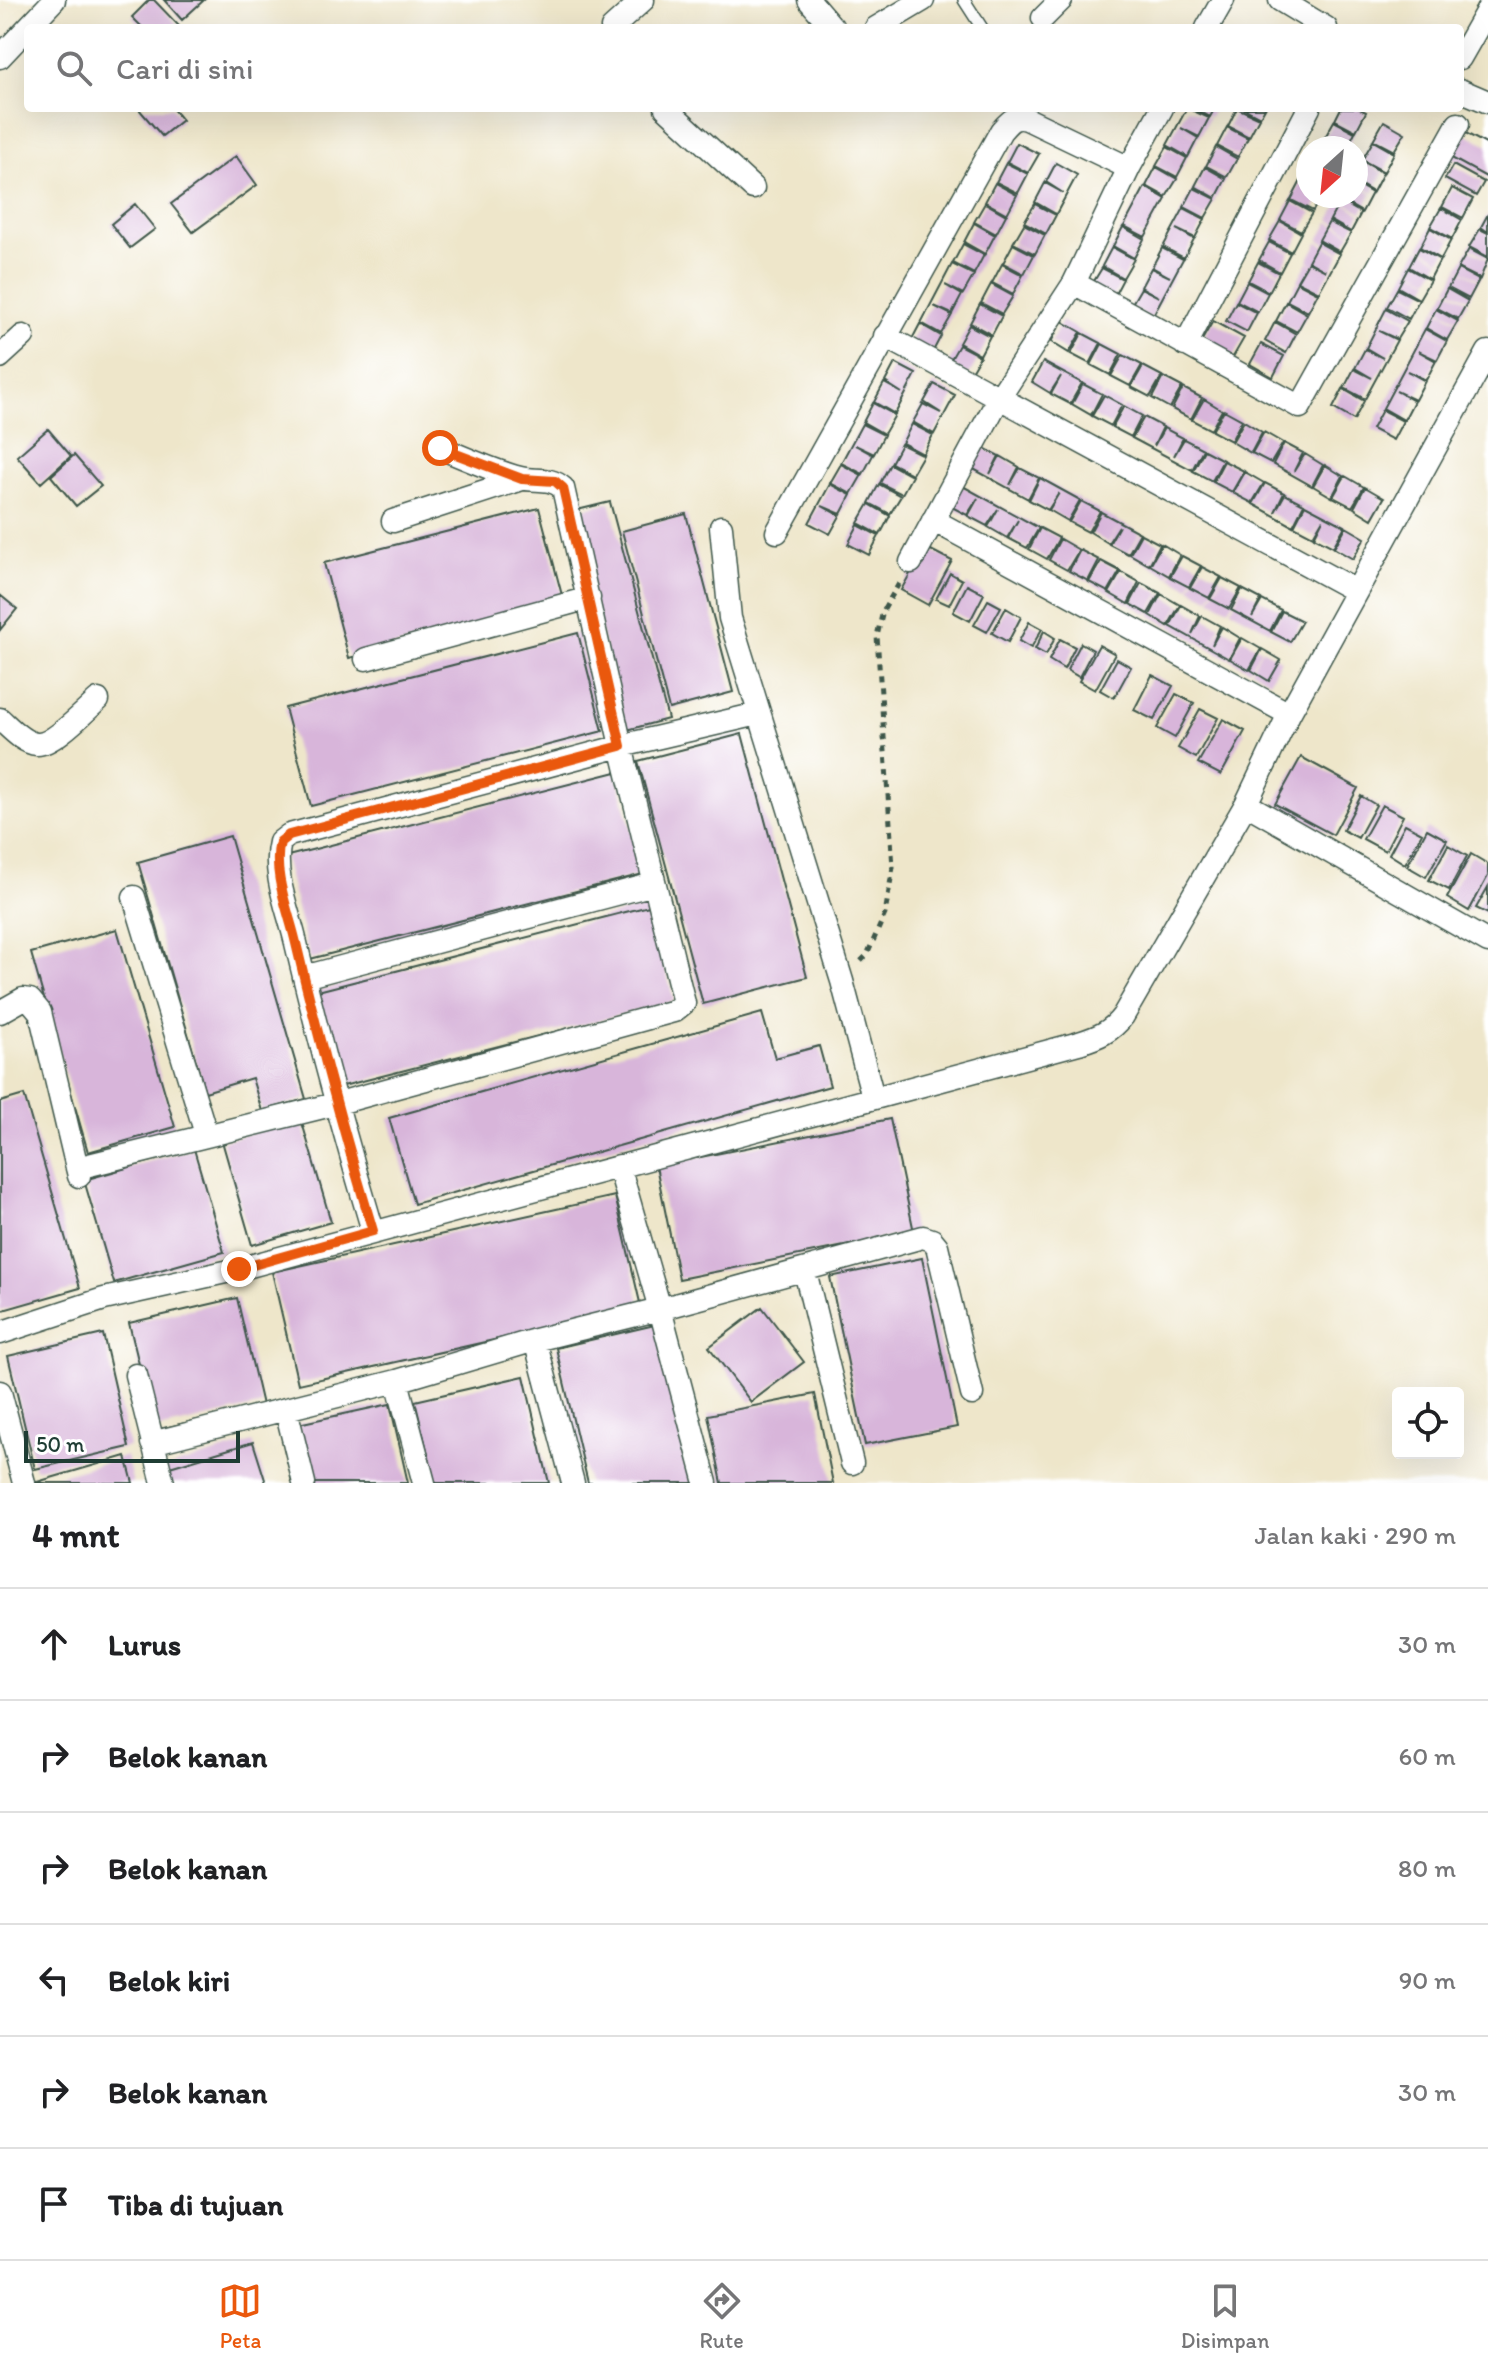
<!DOCTYPE html>
<html lang="id">
<head>
<meta charset="utf-8">
<style>
	:root { --surface:#fff; --page:#f6f6f6; --text:#202124; --muted:#757577; --line:#e0e0e0; --accent:#ea580c }
	body { margin:0; font-family:Itim,sans-serif; background:var(--page); color:var(--text) }
	.controls { position:absolute; right:24px; bottom:24px; display:grid; overflow:hidden; border-radius:8px; box-shadow:0 8px 32px #0002 }
	.controls button { width:72px; height:72px; display:grid; place-items:center; padding:0; border:0; border-bottom:2px solid var(--line); background:var(--surface); color:var(--text); font:40px sans-serif }
	.compass { position:absolute; left:1296px; top:136px; width:72px; height:72px; border-radius:50%; background:var(--surface); box-shadow:0 8px 32px #0002; rotate:207deg }
	.scale { position:absolute; left:24px; bottom:20px; width:216px; box-sizing:border-box; padding-left:8px; border:4px solid #1f3d34; border-top:0; font-size:22px; line-height:28px; white-space:nowrap; color:#1f3d34; -webkit-text-stroke:6px #fff; paint-order:stroke }
	.stop { position:absolute; width:24px; height:24px; margin:-18px; border:6px solid #ea580c; border-radius:50%; background:#fff }
	.stop.end { background:#ea580c; border-color:#fff; box-shadow:0 2px 8px #0008 }
	.list { margin:0; padding:0; list-style:none }
	h2 { display:flex; justify-content:space-between; align-items:center; height:104px; margin:0; padding:0 32px; font-size:34px }
	h2 small { font-size:26px; font-weight:400; color:var(--muted) }
	.list li { display:grid; grid-template-columns:52px 1fr auto; gap:24px; align-items:center; box-sizing:border-box; height:112px; padding:0 32px; border-top:2px solid var(--line) }
	.list b { display:block; font-size:30px; white-space:nowrap }
	.list em { font-size:26px; font-style:normal; color:var(--muted) }
	.icon { flex:none; width:44px; height:44px; fill:none; stroke:currentColor; stroke-width:2; stroke-linecap:round; stroke-linejoin:round }
	.map { position:relative; flex:none; width:1488px; height:1483px; overflow:hidden }
	.search { position:absolute; background:var(--surface); box-shadow:0 8px 32px #0002; left:24px; right:24px; top:24px; height:88px; display:flex; align-items:center; gap:20px; box-sizing:border-box; padding:0 28px; border-radius:8px; color:var(--muted); font-size:30px }
	.sheet { height:776px; background:var(--surface) }
	nav { display:flex; justify-content:space-around; align-items:center; box-sizing:border-box; height:112px; border-top:2px solid var(--line); background:var(--surface); font-size:22px; color:var(--muted) }
	nav a { display:grid; justify-items:center; gap:4px }
	nav .on { color:var(--accent) }
	.map>svg:first-child { display:block }
	.building { fill:#d8b5da }
	.lines { fill:none; stroke-linecap:round; stroke-linejoin:round }
	.service-casing { stroke:#3e564a; stroke-width:14 }
	.minor-casing { stroke:#3e564a; stroke-width:25 }
	.path { stroke:#3e564a; stroke-width:5; stroke-dasharray:6 6; stroke-linecap:butt }
	.service { stroke:#fff; stroke-width:11 }
	.minor { stroke:#fff; stroke-width:22 }
	.route { stroke:#ea580c; stroke-width:10 }
</style>
</head>
<body>
<div class="map">
<svg width="1488" height="1483" viewBox="0 0 1488 1483">
	<rect width="100%" height="100%" fill="#fff"/>
	<filter id="ink" filterUnits="userSpaceOnUse"><feTurbulence type="fractalNoise" baseFrequency=".0125" numOctaves="2"/><feDisplacementMap in="SourceGraphic" scale="16" xChannelSelector="R" yChannelSelector="G"/><feConvolveMatrix kernelMatrix="1 2 1 2 8 2 1 2 1" color-interpolation-filters="sRGB"/></filter>
	<filter id="wash" filterUnits="userSpaceOnUse"><feTurbulence type="fractalNoise" baseFrequency=".006" numOctaves="4" result="noise"/><feDisplacementMap in="SourceGraphic" scale="32" xChannelSelector="R" yChannelSelector="G"/><feGaussianBlur stdDeviation="1.8" result="paint"/><feColorMatrix in="noise" values="0 0 0 0 0 0 0 0 0 0 0 0 0 0 0 0 0 1.4 0 .05"/><feComposite in="paint" operator="in"/></filter>
	<g filter="url(#wash)">
		<rect width="100%" height="100%" fill="#eee6ca"/>
		<g id="blocks">
			<path class="building" d="M149,0H154L179,26L176,28H143L132,17Z
				M164,0H204L182,20Z
				M138,108H172L182,120L162,136Z
				M1187,108L1209,118L1199,137L1181,128L1198,138L1188,157L1167,145Z
				M1193,108H1215L1210,117Z
				M1237,108L1259,118L1249,137L1228,126Z
				M1243,108H1265L1260,117Z
				M1341,108H1358L1366,112L1356,131L1335,120Z
				M1334,121L1355,132L1347,148H1339L1327,142L1336,148H1319Z
				M1384,121L1405,133L1394,151L1373,140Z
				M1227,127L1248,138L1238,157L1217,146Z
				M1462,131L1488,145V178L1448,156Z
				M1373,141L1394,153L1384,172L1362,160Z
				M1017,143L1039,154L1028,173L1007,162Z
				M1167,147L1187,158L1177,177L1156,166Z
				M1216,147L1237,159L1227,177L1206,166Z
				M236,156L257,185L193,232L171,204Z
				M1362,161L1383,173L1373,192L1356,182V172Z
				M1006,163L1028,174L1018,193L996,182Z
				M1056,163L1077,175L1056,214L1035,202L1045,183L1063,193L1046,182Z
				M1453,165L1484,182L1476,196L1445,179Z
				M1156,167L1177,179L1166,197L1146,186Z
				M1205,167L1226,179L1216,198L1195,186Z
				M1301,181L1308,185V196H1321L1313,211L1291,200Z
				M995,183L1017,195L1007,214L985,202Z
				M1356,184L1372,193L1362,212L1341,200L1343,196H1356Z
				M1145,187L1166,199L1145,237L1124,226Z
				M1194,188L1216,199L1205,218L1184,207Z
				M1452,188L1473,199L1463,218L1442,207Z
				M1290,201L1312,213L1301,231L1280,220Z
				M1340,201L1361,213L1351,232L1330,220Z
				M985,203L1006,215L996,234L974,222Z
				M135,204L155,229L130,248L111,224Z
				M1035,204L1056,215L1046,234L1024,222Z
				M1184,208L1205,219L1195,238L1176,229L1194,239L1184,258L1163,247Z
				M1441,208L1462,220L1452,239L1430,227Z
				M1488,214V232L1481,227Z
				M1280,221L1301,233L1291,252L1269,240Z
				M1329,222L1351,233L1340,252L1319,240Z
				M974,223L995,235L985,254L964,242Z
				M1024,224L1045,235L1035,254L1013,243Z
				M1123,227L1144,239L1134,258L1113,246Z
				M1430,228L1451,240L1441,259L1420,247Z
				M1480,229L1488,233V257L1469,247Z
				M1269,242L1290,253L1280,272L1259,260Z
				M1318,242L1340,254L1319,292L1297,281L1308,262L1326,271L1308,261Z
				M963,244L984,255L974,274L953,263Z
				M1013,244L1034,255L1024,274L1003,263Z
				M1112,247L1134,259L1123,278L1102,266Z
				M1162,248L1183,259L1151,319L1130,307L1141,288L1159,297L1141,287L1151,268L1170,277L1152,267Z
				M1419,248L1440,260L1430,279L1409,267Z
				M1469,249L1488,259L1480,279L1458,268Z
				M1258,262L1279,273L1269,292L1248,281Z
				M952,264L974,275L963,294L945,285L962,295L952,314L934,306L952,315L941,334L921,323Z
				M1002,264L1023,275L1013,294L992,283Z
				M1102,268L1123,279L1113,298L1091,286Z
				M1408,268L1430,280L1419,299L1398,287Z
				M1458,269L1479,280L1469,299L1448,288Z
				M1247,282L1268,293L1258,312L1237,301Z
				M1297,282L1318,293L1308,312L1287,301Z
				M991,284L1013,296L1002,314L981,303Z
				M1397,289L1419,300L1409,319L1387,307Z
				M1447,289L1468,301L1458,319L1437,308Z
				M1236,302L1257,313L1247,332L1226,321Z
				M1286,302L1307,314L1297,332L1276,321Z
				M980,304L1002,316L992,335L970,323Z
				M1386,309L1408,321L1397,339L1379,331L1397,340L1365,399L1344,388L1354,369L1372,378L1355,368L1365,349L1383,358L1366,348Z
				M1436,309L1458,321L1447,340L1426,328Z
				M1062,321L1081,332L1069,353L1051,342Z
				M1213,321L1244,338L1229,364L1198,347Z
				M1275,322L1296,334L1286,353L1265,341Z
				M920,324L941,336L931,355L910,343Z
				M969,325L990,336L980,355L959,343Z
				M1425,329L1447,341L1437,360L1418,351L1436,361L1426,380L1407,371L1425,381L1415,400L1396,391L1414,401L1404,420L1383,408Z
				M1082,333L1101,343L1090,364L1071,354Z
				M1102,344L1121,354L1110,375L1091,365Z
				M1261,344L1284,356L1273,377L1250,364Z
				M959,345L980,356L969,375L948,364Z
				M1123,355L1142,365L1130,386L1111,376Z
				M1043,362L1082,383L1070,404L1051,394L1061,376L1050,393L1032,382Z
				M895,363L916,374L895,414L874,402L884,383L902,393L885,382Z
				M1143,366L1162,376L1150,397L1131,387Z
				M1163,377L1182,387L1170,408L1152,398Z
				M934,384L955,395L934,434L913,422L923,404L941,413L924,402Z
				M1083,384L1102,394L1091,415L1072,404Z
				M1183,388L1202,398L1191,419L1172,409Z
				M1343,389L1364,401L1354,420L1333,408Z
				M1104,395L1122,405L1111,426L1092,416Z
				M1204,399L1222,410L1211,430L1192,420Z
				M873,403L895,415L884,434L863,422Z
				M1124,406L1142,416L1131,437L1112,427Z
				M1224,410L1242,420L1231,441L1212,431Z
				M1382,410L1403,421L1393,440L1372,429Z
				M1144,417L1163,427L1154,446L1164,428L1183,438L1174,456L1184,439L1203,449L1192,470L1132,438Z
				M1244,421L1262,432L1251,453L1232,442Z
				M862,424L884,435L874,454L855,445L873,455L863,474L841,463Z
				M912,424L933,435L923,454L902,443Z
				M48,429L71,456L41,483L17,456Z
				M1264,432L1283,443L1271,463L1252,453Z
				M1284,443L1303,453L1294,471L1305,454L1323,465L1312,486L1273,464Z
				M901,444L923,455L912,474L891,463Z
				M980,446L999,456L990,474L1000,456L1019,467L1010,485L1020,468L1039,478L1028,499L968,466Z
				M1204,450L1223,460L1212,481L1193,471Z
				M74,455L101,486L76,506L51,476Z
				M1224,461L1244,471L1232,492L1213,482Z
				M841,464L862,475L851,494L830,483Z
				M890,464L912,476L902,494L880,483Z
				M1325,465L1343,476L1332,497L1313,486Z
				M1245,472L1264,483L1252,503L1233,493Z
				M1345,476L1364,487L1352,507L1333,497Z
				M1040,478L1080,500L1068,521L1049,510L1059,493L1048,510L1029,500Z
				M1265,483L1284,493L1275,512L1285,494L1304,504L1293,526L1253,504Z
				M830,484L851,495L841,514L822,506L840,516L830,534L809,523Z
				M879,484L901,496L890,514L869,503Z
				M959,484L1039,528L1027,548L1008,538L1018,520L1007,538L988,527L998,509L987,526L968,516L978,498L967,515L948,505Z
				M1365,487L1384,498L1372,519L1354,508Z
				M1081,501L1100,511L1088,532L1069,522Z
				M610,502L668,719L627,730L569,512Z
				M869,504L890,516L880,535L858,523Z
				M1305,505L1345,526L1333,547L1314,537L1323,519L1313,536L1294,526Z
				M539,508L564,603L349,658L324,563Z
				M1101,512L1140,533L1128,554L1109,544L1119,526L1108,543L1090,532Z
				M686,514L733,692L669,709L622,531Z
				M858,525L879,536L869,555L848,544Z
				M1346,527L1365,538L1353,559L1334,548Z
				M1040,528L1059,538L1047,559L1029,549Z
				M1141,534L1160,544L1149,565L1130,554Z
				M1060,539L1079,550L1067,570L1049,560Z
				M1162,544L1180,555L1169,576L1150,565Z
				M925,547L952,561L928,605L901,590Z
				M1080,550L1099,560L1088,581L1069,571Z
				M1182,556L1201,566L1189,587L1170,577Z
				M1101,561L1120,571L1108,592L1089,582Z
				M1202,567L1221,577L1209,598L1190,588Z
				M1121,572L1139,582L1128,604L1109,593Z
				M950,573L962,580L949,605L936,599Z
				M1222,578L1241,588L1229,609L1210,599Z
				M1141,583L1160,593L1148,614L1130,604Z
				M967,585L984,594L970,621L953,612Z
				M1242,589L1261,599L1252,617L1262,600L1281,610L1270,631L1231,610Z
				M1161,594L1180,605L1168,626L1150,615Z
				M0,595L17,609L0,630Z
				M988,600L1001,607L987,632L974,625Z
				M1181,605L1200,616L1192,634L1202,616L1220,626L1212,645L1222,627L1240,638L1229,659L1170,626Z
				M1006,608L1021,617L1008,642L992,633Z
				M1282,611L1302,621L1290,642L1271,632Z
				M1029,622L1042,629L1031,648L1019,641Z
				M1044,631L1055,638L1046,655L1035,649Z
				M578,633L603,731L311,806L285,708Z
				M1242,638L1261,649L1249,670L1230,659Z
				M1060,639L1075,647L1064,669L1049,660Z
				M1081,643L1093,650L1079,677L1067,670Z
				M1099,645L1115,654L1095,690L1079,681Z
				M1262,649L1281,660L1269,681L1251,670Z
				M1117,659L1131,667L1114,698L1100,690Z
				M1152,675L1173,686L1154,720L1134,710Z
				M1176,694L1194,703L1175,738L1157,728Z
				M1200,709L1218,718L1196,758L1178,748Z
				M1223,719L1245,731L1221,775L1198,763Z
				M742,734L807,977L703,1004L638,761Z
				M1301,757L1358,788L1333,835L1275,804Z
				M616,772L643,874L310,959L284,857Z
				M1361,796L1376,805L1358,838L1343,830Z
				M1382,805L1403,816L1385,851L1363,839Z
				M1405,824L1422,833L1405,864L1389,854Z
				M1427,829L1447,840L1426,877L1407,866Z
				M230,836L306,1099L262,1111L252,1078L205,1092L138,862Z
				M1448,845L1467,856L1449,890L1429,880Z
				M1471,854L1488,864V876L1469,911L1447,898Z
				M1488,887V914L1476,908Z
				M649,906L674,1001L339,1087L314,992Z
				M117,929L175,1127L88,1152L31,953Z
				M762,1013L775,1058L819,1046L830,1086L414,1204L389,1118Z
				M24,1095L80,1288L0,1311V1102Z
				M301,1119L331,1222L252,1245L222,1141Z
				M890,1119L914,1232L679,1279L656,1166Z
				M194,1149L224,1252L114,1283L84,1180Z
				M615,1196L641,1307L298,1384L272,1272Z
				M922,1258L957,1427L865,1445L830,1277Z
				M237,1298L262,1405L155,1430L129,1323Z
				M762,1307L804,1362L751,1402L709,1347Z
				M659,1324L696,1483H588L556,1348Z
				M103,1334L129,1447L35,1469L8,1356Z
				M524,1376L549,1483H435L415,1401Z
				M815,1394L833,1483H722L708,1415Z
				M390,1404L408,1483H311L298,1424Z
				M253,1442L266,1483H167L163,1469Z
				M126,1456L133,1483H37V1482Z"/>
		</g>
	</g>
	<g filter="url(#ink)">
		<use href="#blocks" fill-opacity="0" stroke="#3e564a" stroke-width="2"/>
		<g class="lines">
			<defs>
				<path id="service" d="M964,0L982,28"/>
				<path id="minor" d="M809,0L833,28
					M1280,0L1326,28
					M1043,18L1061,0
					M612,28L643,0
					M876,28L923,0
					M1207,28L1223,0
					M0,57L54,0
					M1460,58L1488,9
					M1460,90L1488,102
					M666,108L753,188
					M1074,283L1300,407L1458,124
					M885,336L1356,591
					M1185,345L1309,108
					M0,357L23,336
					M933,520L1289,714
					M393,521L522,479
					M721,527L730,618L842,981L873,1097
					M777,532L1001,131C1009,122 1014,115 1027,119L1129,168
					M911,562L999,398L1074,283L1129,168L1162,108
					M366,659L589,598
					M0,719C10,728 23,743 37,744C53,745 85,711 98,700
					M1246,804L1488,942
					M134,897L206,1134
					M304,977L654,884
					M0,1012L23,999L30,1000L40,1012L79,1176
					M619,1166L660,1309L706,1483
					M77,1168L335,1104L674,1011L684,1003L621,746L563,488C549,476 536,482 520,478C493,471 466,458 440,448
					M373,1231C344,1134 318,1037 295,939C288,910 272,872 280,842L289,835L621,746L758,714
					M805,1271L852,1463
					M0,1333L104,1299L239,1269L1079,1043C1098,1037 1111,1032 1123,1016L1246,804L1289,714L1488,352
					M535,1340L573,1483
					M136,1375L163,1483
					M397,1381L424,1483
					M0,1392L24,1483
					M286,1409L304,1483
					M152,1443L397,1381L535,1340L660,1309L923,1237L932,1240L937,1246L972,1394"/>
			</defs>
			<use href="#service" class="service-casing"/>
			<use href="#minor" class="minor-casing"/>
			<path class="path" d="M861,961L867,955L885,914L893,867L877,636L883,611L901,580"/>
			<use href="#service" class="service"/>
			<use href="#minor" class="minor"/>
		</g>
	</g>
	<g class="lines" filter="url(#ink)">
		<path class="route" d="M239,1269L373,1231C344,1134 318,1037 295,939C288,910 272,871 280,842L289,835L621,746L563,488L555,481L522,479L440,448"/>
	</g>
</svg>
<div class="controls">
<button><svg class="icon" aria-label="locate" viewBox="0 0 24 24"><circle cx="12" cy="12" r="6"/><path d="M12 2v4M12 18v4M2 12h4M18 12h4"/></svg></button>
</div>
<svg class="compass" viewBox="-18 -18 36 36"><path d="M0-13l5 13h-10z" fill="#e53935"/><path d="M0 13l5-13h-10z" fill="#757577"/></svg>
<div class="scale">50 m</div>
<div class="stop" style="left:440px;top:448px"></div>
<div class="stop end" style="left:239px;top:1269px"></div>
<div class="search"><svg class="icon" aria-label="search" viewBox="0 0 24 24"><circle cx="10" cy="10" r="6"/><path d="M15 15l6 6"/></svg>Cari di sini</div>
</div>
<section class="sheet">
<h2>4 mnt<small>Jalan kaki · 290 m</small></h2>
<ul class="list">
<li><svg class="icon" aria-label="ahead" viewBox="0 0 24 24"><path d="M12 20V5M6 11l6-6 6 6"/></svg><div><b>Lurus</b></div><em>30 m</em></li>
<li><svg class="icon" aria-label="right" viewBox="0 0 24 24"><path d="M7 20v-9h11M14 6l5 5-5 5"/></svg><div><b>Belok kanan</b></div><em>60 m</em></li>
<li><svg class="icon" aria-label="right" viewBox="0 0 24 24"><path d="M7 20v-9h11M14 6l5 5-5 5"/></svg><div><b>Belok kanan</b></div><em>80 m</em></li>
<li><svg class="icon" aria-label="left" viewBox="0 0 24 24"><path d="M17 20v-9H6M10 6l-5 5 5 5"/></svg><div><b>Belok kiri</b></div><em>90 m</em></li>
<li><svg class="icon" aria-label="right" viewBox="0 0 24 24"><path d="M7 20v-9h11M14 6l5 5-5 5"/></svg><div><b>Belok kanan</b></div><em>30 m</em></li>
<li><svg class="icon" aria-label="arrive" viewBox="0 0 24 24"><path d="M6 21V4h12l-3 4 3 4H6"/></svg><div><b>Tiba di tujuan</b></div></li>
</ul>
</section>
<nav>
<a class="on"><svg class="icon" aria-label="map" viewBox="0 0 24 24"><path d="M3 6l6-2 6 2 6-2v14l-6 2-6-2-6 2zM9 4v14M15 6v14"/></svg>Peta</a>
<a><svg class="icon" aria-label="directions" viewBox="0 0 24 24"><path d="M12 3l9 9-9 9-9-9zM9 14v-3h6M13 9l2 2-2 2"/></svg>Rute</a>
<a><svg class="icon" aria-label="saved" viewBox="0 0 24 24"><path d="M7 4h10v16l-5-4-5 4z"/></svg>Disimpan</a>
</nav>
</body>
</html>
